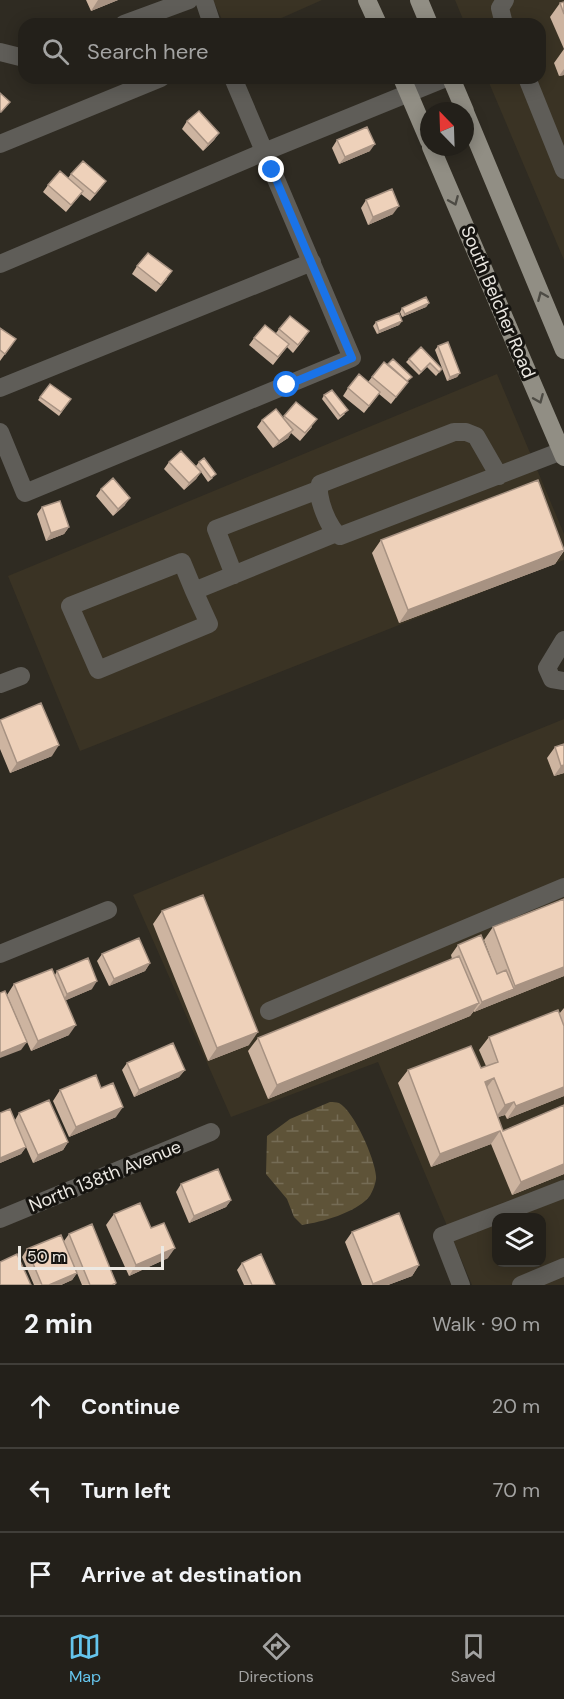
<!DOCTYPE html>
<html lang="en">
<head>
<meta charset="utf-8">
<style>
	:root { --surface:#23201a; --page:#2f2d27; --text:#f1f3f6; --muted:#a3a3a2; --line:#403e39; --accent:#65c5ee }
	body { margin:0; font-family:"DM Sans",sans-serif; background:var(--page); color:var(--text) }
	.controls { position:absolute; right:18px; bottom:18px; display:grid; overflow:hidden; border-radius:12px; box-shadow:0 3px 15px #0003 }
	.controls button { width:54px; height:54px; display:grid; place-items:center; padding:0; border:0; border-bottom:2px solid var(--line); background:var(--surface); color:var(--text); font:30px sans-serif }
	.compass { position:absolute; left:420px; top:102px; width:54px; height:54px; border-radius:50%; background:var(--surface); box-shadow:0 3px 15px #0003; rotate:337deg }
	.scale { position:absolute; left:18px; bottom:15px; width:146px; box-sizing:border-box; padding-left:6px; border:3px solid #ece9e3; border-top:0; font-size:16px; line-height:21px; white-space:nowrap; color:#ece9e3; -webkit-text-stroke:4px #161410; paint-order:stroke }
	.stop { position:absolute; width:18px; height:18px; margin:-14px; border:4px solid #1a73e8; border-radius:50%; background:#fff }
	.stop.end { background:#1a73e8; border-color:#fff; box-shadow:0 2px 6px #0008 }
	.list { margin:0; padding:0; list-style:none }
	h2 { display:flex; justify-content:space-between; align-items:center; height:78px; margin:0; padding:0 24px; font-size:26px }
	h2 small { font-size:20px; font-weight:400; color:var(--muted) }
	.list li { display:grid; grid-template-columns:39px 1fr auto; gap:18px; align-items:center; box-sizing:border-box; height:84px; padding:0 24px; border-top:2px solid var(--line) }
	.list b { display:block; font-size:22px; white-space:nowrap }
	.list em { font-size:20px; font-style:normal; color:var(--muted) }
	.icon { flex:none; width:33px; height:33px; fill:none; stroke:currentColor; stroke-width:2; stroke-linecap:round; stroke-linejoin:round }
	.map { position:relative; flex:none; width:564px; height:1285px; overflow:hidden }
	.search { position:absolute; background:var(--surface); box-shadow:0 3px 15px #0003; left:18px; right:18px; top:18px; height:66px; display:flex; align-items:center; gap:15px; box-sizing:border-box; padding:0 21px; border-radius:18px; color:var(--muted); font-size:22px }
	.sheet { height:330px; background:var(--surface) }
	nav { display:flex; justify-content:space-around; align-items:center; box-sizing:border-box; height:84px; border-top:2px solid var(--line); background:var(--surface); font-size:16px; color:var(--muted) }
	nav a { display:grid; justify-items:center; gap:3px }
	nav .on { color:var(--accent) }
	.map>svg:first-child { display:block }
	.built { fill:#3a3324; fill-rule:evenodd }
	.wetland { fill:url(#wetland-marsh) }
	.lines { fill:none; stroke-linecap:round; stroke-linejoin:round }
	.minor { stroke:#5f5d58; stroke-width:18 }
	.major { stroke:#918e84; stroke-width:18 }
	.wall { fill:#cdb4a0 }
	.shaded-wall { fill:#a79282 }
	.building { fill:#eed1ba; stroke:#a79282; stroke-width:1.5 }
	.oneway { stroke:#4d4b44 }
	.route { stroke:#1a73e8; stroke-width:8 }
	.labels { text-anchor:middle; stroke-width:6; stroke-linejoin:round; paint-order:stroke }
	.street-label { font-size:18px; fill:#ece9e3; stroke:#161410 }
</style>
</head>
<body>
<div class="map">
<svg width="564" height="1285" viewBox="0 0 564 1285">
	<defs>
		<pattern id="wetland-marsh" width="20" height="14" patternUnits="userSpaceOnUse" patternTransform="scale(1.5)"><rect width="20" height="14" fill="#5e5338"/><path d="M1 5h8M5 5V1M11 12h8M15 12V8" fill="none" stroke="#756c55"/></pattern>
	</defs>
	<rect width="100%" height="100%" fill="#2f2b22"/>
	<path class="built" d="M213,0H322L268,24H224Z
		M455,0H564V260L487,78H540V24H465Z
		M497,374L564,534V560L80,751L8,576Z
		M564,719V1285H472L378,1062L231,1117L133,895ZM496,1218H542V1262H496Z"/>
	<path class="wetland" d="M330,1102C333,1102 336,1102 339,1103C354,1111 375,1159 376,1176C377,1181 372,1193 369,1197C355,1213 322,1222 302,1225L294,1217L287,1199L266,1174L267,1136L290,1119Z"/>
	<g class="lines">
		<path class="minor" d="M204,0L212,24
			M124,24L189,0
			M504,24L500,8L505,0
			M0,52L24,58
			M527,78L564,170
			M0,144L161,78
			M0,264L264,152L446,78
			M0,388L312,262
			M0,432L25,493L352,358L233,78
			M499,476L476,436L466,432H454L320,484C315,494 329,531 340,536L562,451
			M234,575L216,529L318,490
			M194,591L182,562L70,606L98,670L209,624L194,591L334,534
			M564,640L547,668L552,679L564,681
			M0,684L21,676
			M0,954L108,910
			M269,1011L564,887
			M0,1219L211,1132
			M461,1285L442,1236L564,1189
			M521,1285L564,1267"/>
		<path class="major" d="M367,0L378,24
			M419,0L429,24
			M402,78L429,141
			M451,78L465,111
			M465,112L564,350
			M431,147L564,457"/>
	</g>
	<path class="wall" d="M86,0H118L91,11Z
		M564,2V49L550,17L560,3Z
		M564,49V75L559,76L554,63Z
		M187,121L219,133L214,140L203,151L182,129Z
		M337,140L370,151L339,164L332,148Z
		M71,174L101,188L90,201L81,194L66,212L43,192L48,185L68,178Z
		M366,200L393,214L368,225L361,208Z
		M137,266L167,279L156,292L132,274Z
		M429,303L426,307L402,317L400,312L402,308Z
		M402,321L399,325L377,334L373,326L376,322Z
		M0,328L16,339L0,361Z
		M279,329L304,339L293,353L287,347L273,365L249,345L254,338L276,333Z
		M438,346L460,373L457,377L447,381L435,350Z
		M421,347L442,369L436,376L427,367L419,375L406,362Z
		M393,359L408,382L391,404L379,394L364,413L343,396L348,388L368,382L372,377L387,365Z
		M50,384L71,399L59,416L38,400Z
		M324,395L345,414L338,420L322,399Z
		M296,402L312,427L300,441L291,433L288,438L273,448L257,427L262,420L283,418Z
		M169,462L196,466L199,462L213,478L208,482L201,472L196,479L184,490L164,469Z
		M101,489L125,505L113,516L96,496Z
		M42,507L69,527L64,534L46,541L37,514Z
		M381,540L564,551L555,564L399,623L372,553Z
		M0,720L52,756L10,773L0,749Z
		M564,744V774V773L554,776L547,758L555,747Z
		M564,899V976L474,1012V1011L470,1016L268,1099L248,1051L258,1038L452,959L451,955L458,945L493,964L484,940L493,927Z
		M162,911L249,1045L208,1061L153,924Z
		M102,954L150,963L145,971L109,986L97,961Z
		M57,971L92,989L66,1000L69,1035L31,1051L7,995L14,984L55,975Z
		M564,1008V1096L507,1119L505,1115L498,1117L503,1131L564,1105V1174L512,1195L491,1144L431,1167L398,1083L408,1070L481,1068L486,1066L479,1050L489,1037L559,1014Z
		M127,1063L185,1070L179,1077L134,1097L122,1070Z
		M101,1088L116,1117L69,1137L53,1101L60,1090Z
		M0,1113L15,1120L19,1113L68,1142L63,1150L33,1163L26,1147L21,1154L0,1163Z
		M181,1184L231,1200L226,1207L189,1223L176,1192Z
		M114,1214L151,1228L168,1258L129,1276L106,1225Z
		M352,1232L419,1265L412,1276L388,1285H362L345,1242Z
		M69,1234L116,1283L115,1285H82L77,1273L72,1280L61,1285H34L22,1257L27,1249L64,1241Z
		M242,1263L275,1285H244L237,1270Z"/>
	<path class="shaded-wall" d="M98,0H118L91,11Z
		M564,69V75L559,76Z
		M219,133L214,140L203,151L208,144Z
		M375,144L370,151L339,164L345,157Z
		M399,206L393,214L368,225L373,217Z
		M429,303L426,307L402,317L405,314Z
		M402,321L399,325L377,334L379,331Z
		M460,373L457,377L447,381L450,377Z
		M293,430L288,438L273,448L279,441Z
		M201,472L196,479L184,490L189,483Z
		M130,498L125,505L113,516L118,509Z
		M69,527L64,534L46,541L51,533Z
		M564,550L555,564L399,623L408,610Z
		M59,745L52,756L10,773L17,763Z
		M564,765V773L554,776L561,766Z
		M150,963L145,971L109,986L114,979Z
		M564,967V976L474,1012L482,1002L513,990L515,986Z
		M97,981L92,989L62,1002L67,994Z
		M479,1003L470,1016L268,1099L277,1085Z
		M76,1025L69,1035L31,1051L38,1041Z
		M258,1032L249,1045L208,1061L217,1048Z
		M27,1042L21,1050L0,1058V1053Z
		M185,1070L179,1077L134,1097L139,1090Z
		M494,1078L484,1091L485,1082Z
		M564,1087V1096L507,1119L516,1106Z
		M514,1102L505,1115L495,1118L505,1105Z
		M123,1107L116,1117L69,1137L76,1127Z
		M500,1131L491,1144L431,1167L440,1154Z
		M68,1142L63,1150L33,1163L38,1155Z
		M26,1147L21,1154L0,1163V1158Z
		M564,1164V1174L512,1195L521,1182Z
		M231,1200L226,1207L189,1223L194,1216Z
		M175,1248L168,1258L129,1276L136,1265Z
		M419,1265L412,1276L388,1285H372L373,1284Z
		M77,1273L72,1280L61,1285H49Z"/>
	<path class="building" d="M564,2V14L560,3Z
		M0,93L10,102L1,112H0Z
		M199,111L219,133L208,144L187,121Z
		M367,127L375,144L345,157L337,140Z
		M83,161L106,181L95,194L71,174Z
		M60,171L83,191L71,205L48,185Z
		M392,189L399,206L373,217L366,200Z
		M148,253L172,271L161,285L137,266Z
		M426,297L429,303L405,314L402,308Z
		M399,313L402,321L379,331L376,322Z
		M290,316L309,331L298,345L279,329Z
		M265,325L289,344L278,357L254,338Z
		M0,328L16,339L5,354L0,350Z
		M448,342L460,373L450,377L438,346Z
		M421,347L442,369L439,372L430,363L421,372L409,359Z
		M393,359L412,377L407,381L388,364Z
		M384,362L408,382L396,397L372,377Z
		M359,374L380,392L369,406L348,388Z
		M50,384L71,399L61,412L40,397Z
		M332,390L348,410L340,416L324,395Z
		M296,402L317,419L305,433L284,416Z
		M276,409L293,430L279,441L262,420Z
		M181,451L201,472L189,483L169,462Z
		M204,458L216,474L211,478L199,462Z
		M113,478L130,498L118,509L101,489Z
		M538,480L564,550L408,610L381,540Z
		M60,501L69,527L51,533L42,507Z
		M41,703L59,745L17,763L0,720Z
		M564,744V765L561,766L555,747Z
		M203,895L258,1032L217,1048L162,911Z
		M564,899V967L515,986L493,927Z
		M481,935L497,974L506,970L514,989L482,1002L458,945Z
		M139,938L150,963L114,979L102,954Z
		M459,956L479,1003L277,1085L258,1038Z
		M88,958L97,981L67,994L57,971Z
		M52,969L76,1025L38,1041L14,984Z
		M5,991L27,1042L0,1053V993Z
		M558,1010L564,1026V1087L516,1106L514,1102L505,1105L494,1078L485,1082L503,1131L564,1105V1164L521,1182L500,1131L440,1154L408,1070L471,1046L481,1068L498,1062L489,1037Z
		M173,1043L185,1070L139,1090L127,1063Z
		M96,1075L101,1088L113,1083L123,1107L76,1127L60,1090Z
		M49,1100L68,1142L38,1155L19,1113Z
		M10,1109L26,1147L0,1158V1113Z
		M218,1169L231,1200L194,1216L181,1184Z
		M140,1203L151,1228L164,1223L175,1248L136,1265L114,1214Z
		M399,1213L419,1265L373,1284L352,1232Z
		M92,1224L116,1283L112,1285H90L69,1234Z
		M61,1235L77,1273L49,1285H42L27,1249Z
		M17,1254L31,1285H0V1262Z
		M261,1254L275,1285H252L242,1263Z"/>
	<defs><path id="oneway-chevron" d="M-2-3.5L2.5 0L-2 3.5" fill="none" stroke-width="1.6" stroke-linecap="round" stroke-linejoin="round" transform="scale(1.5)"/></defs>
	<g class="oneway">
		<use href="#oneway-chevron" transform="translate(454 201) rotate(67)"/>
		<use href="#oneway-chevron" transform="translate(542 296) rotate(-113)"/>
		<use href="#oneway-chevron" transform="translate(539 399) rotate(67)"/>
	</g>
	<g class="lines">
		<path class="route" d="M272,170L352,358L287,385"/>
	</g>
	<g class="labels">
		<g class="street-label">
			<text transform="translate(498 302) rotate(67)" y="6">South Belcher Road</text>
			<text transform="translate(105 1176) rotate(-22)" y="6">North 138th Avenue</text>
		</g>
	</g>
</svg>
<div class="controls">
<button><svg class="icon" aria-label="layers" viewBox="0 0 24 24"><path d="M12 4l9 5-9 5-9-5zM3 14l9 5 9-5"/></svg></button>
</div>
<svg class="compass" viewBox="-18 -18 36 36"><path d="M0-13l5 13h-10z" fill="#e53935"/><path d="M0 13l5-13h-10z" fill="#a3a3a2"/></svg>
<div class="scale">50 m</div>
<div class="stop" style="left:287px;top:385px"></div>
<div class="stop end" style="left:272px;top:170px"></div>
<div class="search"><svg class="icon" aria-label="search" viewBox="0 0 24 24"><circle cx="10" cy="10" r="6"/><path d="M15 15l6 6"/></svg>Search here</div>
</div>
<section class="sheet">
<h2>2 min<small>Walk · 90 m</small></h2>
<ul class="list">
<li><svg class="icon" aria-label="ahead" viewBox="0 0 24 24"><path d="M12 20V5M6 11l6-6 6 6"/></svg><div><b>Continue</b></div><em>20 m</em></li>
<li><svg class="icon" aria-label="left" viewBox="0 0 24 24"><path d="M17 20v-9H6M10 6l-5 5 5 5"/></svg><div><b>Turn left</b></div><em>70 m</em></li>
<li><svg class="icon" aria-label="arrive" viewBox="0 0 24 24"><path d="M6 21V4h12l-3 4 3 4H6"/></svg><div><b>Arrive at destination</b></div></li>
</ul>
</section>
<nav>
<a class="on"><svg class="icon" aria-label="map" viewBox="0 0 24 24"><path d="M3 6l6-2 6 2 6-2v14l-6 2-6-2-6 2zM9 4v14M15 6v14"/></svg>Map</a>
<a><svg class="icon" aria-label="directions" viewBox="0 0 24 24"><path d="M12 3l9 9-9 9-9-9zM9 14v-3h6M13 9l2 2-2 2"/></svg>Directions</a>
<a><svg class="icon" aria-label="saved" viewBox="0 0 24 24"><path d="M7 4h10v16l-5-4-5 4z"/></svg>Saved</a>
</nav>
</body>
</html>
